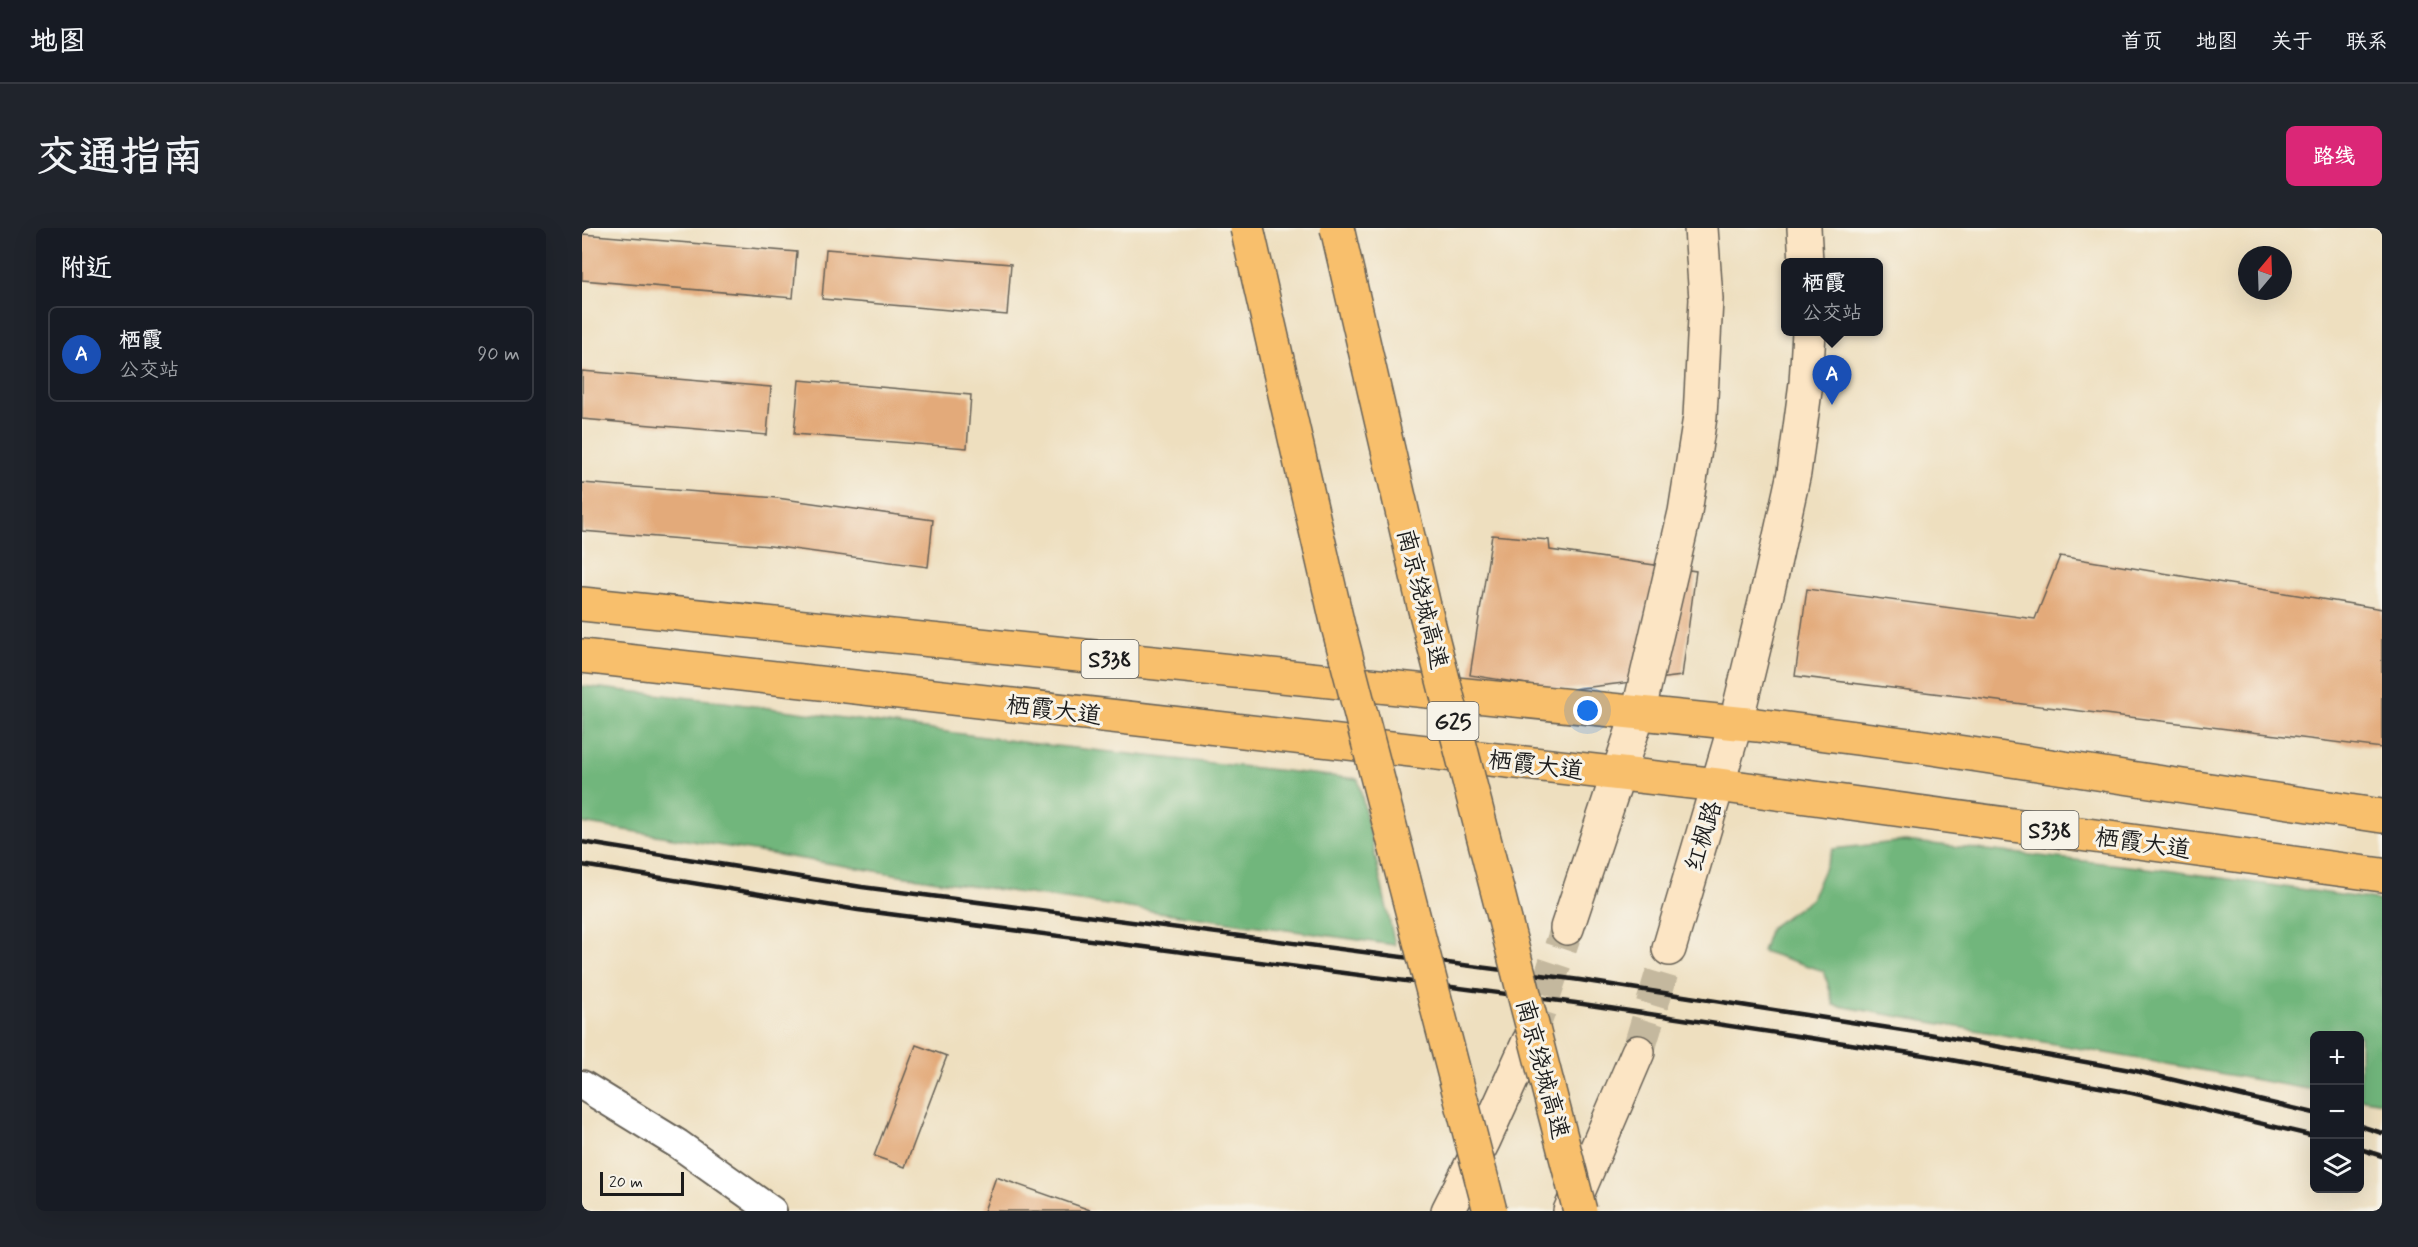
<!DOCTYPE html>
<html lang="zh">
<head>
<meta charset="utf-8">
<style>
	:root { --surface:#171b24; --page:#20242c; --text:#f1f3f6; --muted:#9ea1a6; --line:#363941; --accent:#db2777 }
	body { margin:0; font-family:Mynerve,"LXGW WenKai TC",sans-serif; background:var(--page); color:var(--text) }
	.controls { position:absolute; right:18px; bottom:18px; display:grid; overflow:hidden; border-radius:9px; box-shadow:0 6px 24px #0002 }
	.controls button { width:54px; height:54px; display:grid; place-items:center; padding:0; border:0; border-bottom:2px solid var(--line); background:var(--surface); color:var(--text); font:30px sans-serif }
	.compass { position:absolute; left:1656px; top:18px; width:54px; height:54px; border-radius:50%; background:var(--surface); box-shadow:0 6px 24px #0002; rotate:19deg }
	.scale { position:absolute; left:18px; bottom:15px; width:84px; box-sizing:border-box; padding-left:6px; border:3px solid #1c1c1c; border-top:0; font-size:16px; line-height:21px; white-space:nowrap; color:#1c1c1c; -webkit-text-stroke:4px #f7f3e8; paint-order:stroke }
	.you { position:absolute; left:1006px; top:483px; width:21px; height:21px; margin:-15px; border:4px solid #fff; border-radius:50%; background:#1a73e8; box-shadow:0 0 0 9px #1a73e833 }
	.badge { display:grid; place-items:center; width:39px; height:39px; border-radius:50%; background:var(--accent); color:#fff; font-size:20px; font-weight:700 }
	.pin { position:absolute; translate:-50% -50px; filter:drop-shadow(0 2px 3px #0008) }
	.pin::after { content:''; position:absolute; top:32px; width:21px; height:18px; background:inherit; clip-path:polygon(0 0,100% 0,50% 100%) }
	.popup { position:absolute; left:1199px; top:30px; width:102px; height:78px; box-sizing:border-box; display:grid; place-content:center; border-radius:9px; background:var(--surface); filter:drop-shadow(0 2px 4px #0005); font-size:20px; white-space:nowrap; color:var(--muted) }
	.popup b { font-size:22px; color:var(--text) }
	.popup::after { content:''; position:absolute; left:50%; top:100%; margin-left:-12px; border:12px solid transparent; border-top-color:var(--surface) }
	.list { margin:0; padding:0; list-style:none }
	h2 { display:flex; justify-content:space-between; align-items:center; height:78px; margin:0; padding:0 24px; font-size:26px }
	h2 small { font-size:20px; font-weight:400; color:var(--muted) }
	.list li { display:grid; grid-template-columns:39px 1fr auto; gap:18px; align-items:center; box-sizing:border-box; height:96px; margin:0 12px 12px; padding:0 12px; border:2px solid var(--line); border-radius:9px }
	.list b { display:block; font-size:22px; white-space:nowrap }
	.list p { margin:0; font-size:20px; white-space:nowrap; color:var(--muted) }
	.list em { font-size:20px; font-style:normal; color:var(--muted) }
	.icon { flex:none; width:33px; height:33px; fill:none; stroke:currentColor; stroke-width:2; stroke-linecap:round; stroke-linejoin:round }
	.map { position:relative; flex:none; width:1800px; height:983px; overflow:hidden; border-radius:9px }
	header { display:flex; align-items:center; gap:36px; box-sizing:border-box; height:84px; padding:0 30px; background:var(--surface); border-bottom:2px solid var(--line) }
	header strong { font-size:28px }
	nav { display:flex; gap:33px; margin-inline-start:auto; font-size:21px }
	.intro { display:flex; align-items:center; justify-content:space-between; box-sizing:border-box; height:144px; padding:0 36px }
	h1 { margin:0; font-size:42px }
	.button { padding:15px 27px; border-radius:9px; background:var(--accent); color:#fff; font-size:21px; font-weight:700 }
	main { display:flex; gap:36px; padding:0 36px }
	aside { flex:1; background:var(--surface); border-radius:9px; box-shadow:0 6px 24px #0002 }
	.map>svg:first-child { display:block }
	.forest { fill:#71b67c; stroke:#46694c; stroke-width:1.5 }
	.building { fill:#e3aa7a }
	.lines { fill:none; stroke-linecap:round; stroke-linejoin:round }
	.secondary-tunnel { stroke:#c4b89e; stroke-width:33; stroke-dasharray:33 16; stroke-linecap:butt }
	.street-casing { stroke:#666055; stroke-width:32 }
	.secondary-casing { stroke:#666055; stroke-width:36 }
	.primary-casing { stroke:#666055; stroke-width:36 }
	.street { stroke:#fff; stroke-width:28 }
	.secondary { stroke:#fce5c4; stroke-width:33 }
	.primary { stroke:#f8bf6c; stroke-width:33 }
	.rail { stroke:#1c1c1c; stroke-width:4.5 }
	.highway-bridge-casing { stroke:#666055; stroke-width:36; stroke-linecap:butt }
	.highway-bridge { stroke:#f8bf6c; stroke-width:33 }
	.labels { text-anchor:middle; stroke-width:6; stroke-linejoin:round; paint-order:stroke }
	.shield { fill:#f7f3e8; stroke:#5e5c59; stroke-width:1.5 }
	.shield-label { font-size:22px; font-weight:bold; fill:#1c1c1c }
	.street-label { font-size:24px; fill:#1c1c1c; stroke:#f7f3e8 }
</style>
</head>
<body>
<header>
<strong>地图</strong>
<nav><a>首页</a><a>地图</a><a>关于</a><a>联系</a></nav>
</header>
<div class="intro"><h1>交通指南</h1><a class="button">路线</a></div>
<main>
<aside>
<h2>附近<small></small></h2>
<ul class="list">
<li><span class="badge" style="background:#1a4fb4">A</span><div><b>栖霞</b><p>公交站</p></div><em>90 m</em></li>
</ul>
</aside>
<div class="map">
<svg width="1800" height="983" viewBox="0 0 1800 983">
	<rect width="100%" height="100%" fill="#f7f3e8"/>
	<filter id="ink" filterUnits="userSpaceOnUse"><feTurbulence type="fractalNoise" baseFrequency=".0167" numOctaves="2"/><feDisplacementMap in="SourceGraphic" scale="12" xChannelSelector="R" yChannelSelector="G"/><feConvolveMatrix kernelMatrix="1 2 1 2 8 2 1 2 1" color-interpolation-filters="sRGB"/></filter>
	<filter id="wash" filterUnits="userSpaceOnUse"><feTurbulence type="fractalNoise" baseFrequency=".008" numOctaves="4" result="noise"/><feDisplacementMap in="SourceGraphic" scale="24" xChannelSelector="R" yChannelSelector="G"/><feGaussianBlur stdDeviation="1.35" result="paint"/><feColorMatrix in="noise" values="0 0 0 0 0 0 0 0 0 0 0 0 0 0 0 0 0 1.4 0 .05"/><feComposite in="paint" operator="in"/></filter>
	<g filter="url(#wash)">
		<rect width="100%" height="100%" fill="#eedfbf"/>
		<path class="forest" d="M0,458L127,472L447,515L776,551L813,717L355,653L0,595Z
			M1323,613L1591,643L1800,673V874L1778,870V808H1732V862L1252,777L1242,743L1180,723L1188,700L1229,671L1251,621Z"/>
		<g id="blocks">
			<path class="building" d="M0,6L215,24L211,70L0,52Z
				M244,21L429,36L425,87L240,71Z
				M0,143L189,159L185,207L0,191Z
				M217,152L389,167L385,220L212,206Z
				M0,255L195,270L351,292L346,339L188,318L0,303Z
				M910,307L967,312L968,322L1114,343L1100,448L983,462L888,447Z
				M1478,328L1800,381V520L1213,448L1225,361L1453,391Z
				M334,817L365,828L323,939L292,928Z
				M414,949L511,983H402Z"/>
		</g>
	</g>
	<g filter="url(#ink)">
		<use href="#blocks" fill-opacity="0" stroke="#666055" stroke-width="1.5"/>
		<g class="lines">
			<path class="secondary-tunnel" d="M947,813L985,700
				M1056,824L1087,721"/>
			<defs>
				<path id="street" d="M0,857L96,916L190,983"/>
				<path id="secondary" d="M1222,0L1224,34
					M985,700L1056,486L1103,284L1118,189L1124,71L1119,0
					M1087,721L1154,494L1190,345L1212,245L1224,155L1227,104
					M866,983L902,912L947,813
					M988,983L1056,824"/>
				<path id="primary" d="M0,376L1175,497L1336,518L1800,588
					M0,428L1136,557L1800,647"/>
			</defs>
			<use href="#street" class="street-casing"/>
			<use href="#secondary" class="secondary-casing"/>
			<use href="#primary" class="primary-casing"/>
			<use href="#street" class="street"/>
			<use href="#secondary" class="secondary"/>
			<use href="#primary" class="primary"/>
			<path class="rail" d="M0,614L280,659L998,752L1346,806L1554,843L1732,885
				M0,637L276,682L994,775L1342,827L1550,865L1732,908
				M1778,898L1800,905
				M1778,921L1800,928"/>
			<defs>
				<path id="highway-bridge" d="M665,0L756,398L908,983
					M755,0L842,378L998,983"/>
			</defs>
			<use href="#highway-bridge" class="highway-bridge-casing"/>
			<use href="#highway-bridge" class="highway-bridge"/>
		</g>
	</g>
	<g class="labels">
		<g class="shield">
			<rect x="499.5" y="412" width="57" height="38" rx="4.5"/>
			<rect x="845.5" y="474" width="51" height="38" rx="4.5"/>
			<rect x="1439.5" y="583" width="57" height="38" rx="4.5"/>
		</g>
		<g class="shield-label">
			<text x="528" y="439">S338</text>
			<text x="871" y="501">G25</text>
			<text x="1468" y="610">S338</text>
		</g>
		<g class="street-label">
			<text transform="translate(841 371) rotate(76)" y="8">南京绕城高速</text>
			<text transform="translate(472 482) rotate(7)" y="8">栖霞大道</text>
			<text transform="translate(954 537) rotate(7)" y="8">栖霞大道</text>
			<text transform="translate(1121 608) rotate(-73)" y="8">红枫路</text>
			<text transform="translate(1561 615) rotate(8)" y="8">栖霞大道</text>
			<text transform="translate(961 841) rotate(75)" y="8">南京绕城高速</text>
		</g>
	</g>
</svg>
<div class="controls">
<button>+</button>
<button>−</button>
<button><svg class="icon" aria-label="layers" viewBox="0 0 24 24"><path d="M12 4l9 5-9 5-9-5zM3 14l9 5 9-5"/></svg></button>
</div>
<svg class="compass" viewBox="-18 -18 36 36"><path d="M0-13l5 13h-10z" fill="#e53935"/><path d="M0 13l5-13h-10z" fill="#9ea1a6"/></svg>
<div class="scale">20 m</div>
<div class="you"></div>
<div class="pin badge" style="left:1250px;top:177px;background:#1a4fb4">A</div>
<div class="popup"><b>栖霞</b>公交站</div>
</div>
</main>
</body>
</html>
